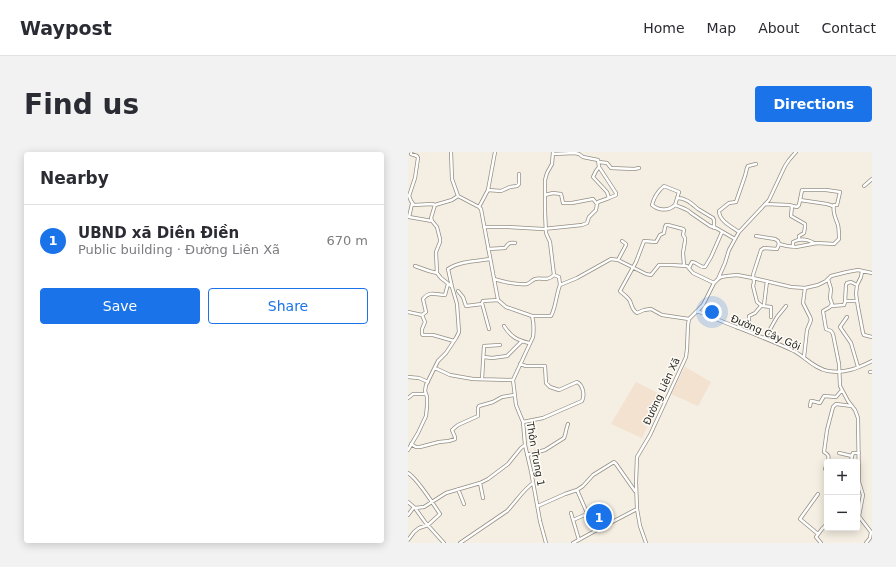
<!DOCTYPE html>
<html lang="en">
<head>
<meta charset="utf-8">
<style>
	:root { --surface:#fff; --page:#f2f2f3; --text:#2b2b33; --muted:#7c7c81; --line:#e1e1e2; --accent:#1a73e8 }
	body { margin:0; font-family:"DejaVu Sans",sans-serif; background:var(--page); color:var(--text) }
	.controls { position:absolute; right:12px; bottom:12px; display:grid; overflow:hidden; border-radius:4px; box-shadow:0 2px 10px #0003 }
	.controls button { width:36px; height:36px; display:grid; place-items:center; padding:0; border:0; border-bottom:1px solid var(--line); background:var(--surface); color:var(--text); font:20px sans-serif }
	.you { position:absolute; left:304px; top:160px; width:14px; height:14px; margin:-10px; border:3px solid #fff; border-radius:50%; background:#1a73e8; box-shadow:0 0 0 6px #1a73e833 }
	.badge { display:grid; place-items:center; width:26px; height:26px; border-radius:50%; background:var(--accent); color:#fff; font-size:13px; font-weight:700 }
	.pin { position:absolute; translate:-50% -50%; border:2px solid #fff; box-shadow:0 1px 4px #0006 }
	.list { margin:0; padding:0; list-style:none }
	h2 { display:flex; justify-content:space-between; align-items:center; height:52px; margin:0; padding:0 16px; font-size:17px }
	h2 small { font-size:13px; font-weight:400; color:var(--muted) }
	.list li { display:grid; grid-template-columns:26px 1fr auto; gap:12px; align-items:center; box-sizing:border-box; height:72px; padding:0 16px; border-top:1px solid var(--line) }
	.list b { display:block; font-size:15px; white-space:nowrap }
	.list p { margin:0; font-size:13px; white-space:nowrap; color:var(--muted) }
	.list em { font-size:13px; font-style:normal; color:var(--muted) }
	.actions { display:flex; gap:8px; padding:12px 16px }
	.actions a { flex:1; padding:9px 0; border:1px solid var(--accent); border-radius:4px; text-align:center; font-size:14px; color:var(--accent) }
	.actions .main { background:var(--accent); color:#fff }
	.map { position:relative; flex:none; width:464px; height:391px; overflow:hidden; border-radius:4px }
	header { display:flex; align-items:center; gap:24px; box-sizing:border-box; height:56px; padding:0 20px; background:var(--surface); border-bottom:1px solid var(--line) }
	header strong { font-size:19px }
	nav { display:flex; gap:22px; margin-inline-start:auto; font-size:14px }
	.intro { display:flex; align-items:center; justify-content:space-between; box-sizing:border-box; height:96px; padding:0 24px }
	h1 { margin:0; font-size:28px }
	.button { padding:10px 18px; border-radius:4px; background:var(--accent); color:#fff; font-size:14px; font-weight:700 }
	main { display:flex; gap:24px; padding:0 24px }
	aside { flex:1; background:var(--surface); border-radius:4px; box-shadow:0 2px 10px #0003 }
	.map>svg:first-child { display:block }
	.education { fill:#f3e2d0 }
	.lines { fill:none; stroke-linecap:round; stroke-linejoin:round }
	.minor-casing { stroke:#958f84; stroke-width:4 }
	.minor { stroke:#fff; stroke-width:2.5 }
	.labels { text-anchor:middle; stroke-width:3; stroke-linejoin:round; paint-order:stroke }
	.street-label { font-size:10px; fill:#272420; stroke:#fefcf7 }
</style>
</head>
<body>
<header>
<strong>Waypost</strong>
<nav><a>Home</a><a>Map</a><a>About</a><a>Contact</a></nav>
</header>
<div class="intro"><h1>Find us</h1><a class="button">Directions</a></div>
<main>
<aside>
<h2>Nearby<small></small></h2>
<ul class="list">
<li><span class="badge">1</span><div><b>UBND xã Diên Điền</b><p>Public building · Đường Liên Xã</p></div><em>670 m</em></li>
</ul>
<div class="actions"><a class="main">Save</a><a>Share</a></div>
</aside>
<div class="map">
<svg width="464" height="391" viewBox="0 0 464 391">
	<rect width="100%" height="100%" fill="#f5eee2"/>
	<path class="education" d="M277,215L303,230L290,254L263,242Z
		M228,230L254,243L234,286L203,272Z"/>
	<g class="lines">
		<defs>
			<path id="minor" d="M3,0V2L9,4L10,6L7,26L1,44L3,49L6,53L24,52L27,53
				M43,0L44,27L50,44
				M145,0L144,12L139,21L137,28V60L138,81L142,90L146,123L151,125L152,133
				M191,10L199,11L203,16L226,17L231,16
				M191,15L208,41V43L201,46
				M456,34L464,27
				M80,38L93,39L102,35L109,34L111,32V22
				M137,43L145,41L153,42L155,51H164L185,47L189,52
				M50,44L71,55L73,57L90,148L98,155L124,164C126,171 126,177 125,185L105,228L108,253L115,270L117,293L123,319L132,369L138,391
				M270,46C278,46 284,52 290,57C295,60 300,63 305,66L306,68V76
				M392,48L419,52L425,54
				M4,52L1,65L24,69
				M357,52L381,53L389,55L391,53L394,38H418L432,40L429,53H426C424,60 428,67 430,73C431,78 431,83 431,87L426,92L409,91L388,95L379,94L371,92
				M267,53L271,40L256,34C250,39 246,45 244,53C251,59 261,59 267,53C272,55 280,57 283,61L302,74L308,76L327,87
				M384,54L383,64L397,72V75L396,81L391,84V88
				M71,55L80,38L87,0
				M76,75H100L135,77L174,73L179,71L181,65L188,58L189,52L190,50L201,46L199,40L185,25L188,19L191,15L190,8L175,5L171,2L167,1L145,2
				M331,80C324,75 311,69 311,59L321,51L328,50L337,24L339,16L340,14L348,12
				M348,84L367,87L370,89L371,92
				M385,95V90C392,86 399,87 406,91
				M80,97L97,96C100,92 101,90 107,91
				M210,108L218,93V92L214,89
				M276,113L275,101L277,89V86L275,83L276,78L275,77L260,73H258L257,75L256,81L252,83L248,90L236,89L228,110L212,139C215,142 220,145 222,149C224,154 224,158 229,161L236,158L243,157L254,163L281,167
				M7,114L21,119L29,121
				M281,116L284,110C289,110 292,116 297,115L303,105L314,80
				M454,119L453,125L449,133L448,142L450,155L455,181L456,183L464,185
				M86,127C96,130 108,133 119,132C122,131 124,128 127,127C135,125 138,130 146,123
				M310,127L317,111L321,98L327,87L331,80L361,48L377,14L381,8L388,0
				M420,127L423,137L422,146L424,152L422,155L415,159L418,177L423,179L425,182L431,212L432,234L440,249L447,258L450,266L451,330L455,343L451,364L453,367L463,380L462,386L458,391
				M359,129L356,153L354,154L349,150L345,134L346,130L345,123L353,98L356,96L369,97L371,92
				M40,132L37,143C28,143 22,138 15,147L18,160L14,163L17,170L14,177V182L15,183H25L46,189
				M43,134L33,126L29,121L28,100L32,90V87L29,75L24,69L23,66L27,53L44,48L50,44
				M50,139L55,145L58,154L74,152
				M437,149H449
				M355,154L363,155V165
				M423,154L436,153L437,150L438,133L439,131L443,130L449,133
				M289,159C321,173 354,184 386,199C397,205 407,217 420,219C436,222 450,216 464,209
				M0,160L14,163
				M124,164H143C148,155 148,143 152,133L169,126L203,107L210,108L238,122L243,123L251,113H263L279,114L285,121L306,131
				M439,165L432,175L443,191L450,215
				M96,174C103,185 109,188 121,191
				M330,176L341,168V164L347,161L353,154
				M81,177L74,151L75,149L90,148
				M356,186L361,179L369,165L378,154
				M76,205L84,206L99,204L114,189
				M396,205L399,178L403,168L402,165L395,151L397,136
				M112,212L118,214H137L138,231L142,235L151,238L169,230C175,233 177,243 174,249L135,266L115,270
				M27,216L42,223L65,227L105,228
				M462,220H464
				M0,225L11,226L20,230
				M74,227L76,194L92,193
				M0,246L5,242H18
				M402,254L403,249H404L412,251L416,244L428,245L434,238
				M3,292L8,295H12L31,290L41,289L47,287V285L44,278L50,273L70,264V256L71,254L85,250L94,245L106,243
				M0,298L10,281L18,264L19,254V245L17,239L18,233L30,209L38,201L48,186L51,180L49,152L44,135L40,117C52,109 69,109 82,107
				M431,301L444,304
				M119,303L137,298L156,286C158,282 158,276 160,272
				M420,310C421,304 421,303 416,300L419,278L425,255L428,252L444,254
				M443,310L444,304L445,301H451
				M417,317L419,312
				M0,321C10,327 25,352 32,362L20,373L11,376L6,380L0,388
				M72,331L75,346
				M50,337L56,352
				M169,338L187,379
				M410,342L392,367L410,382
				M0,350L7,356L17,370L36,391
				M130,354L157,342L169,338L175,334L185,323L206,310L208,312L227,339
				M7,356L16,355L38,341L72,331L80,327L100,312L113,296L117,293
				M229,357L232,374L238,391
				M163,361L171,388
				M0,363L6,355
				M165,368L179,362
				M52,391L99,359C108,350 114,339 125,331
				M165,391L187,379L229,357L228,330L229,305L242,283L278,205L279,197L280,173L281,167L295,153L306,131L310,127L313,125L319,124L329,123L345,126L383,135L397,136L410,133L418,129L423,124L439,120L450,118L464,121
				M413,391L408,385L414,377L419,372"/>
		</defs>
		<use href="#minor" class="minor-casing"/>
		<use href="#minor" class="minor"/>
	</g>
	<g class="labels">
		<g class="street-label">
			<text transform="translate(358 180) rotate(23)" y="4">Đường Cây Gội</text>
			<text transform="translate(253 239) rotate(-65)" y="4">Đường Liên Xã</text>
			<text transform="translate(128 302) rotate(80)" y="4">Thôn Trung 1</text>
		</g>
	</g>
</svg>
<div class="controls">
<button>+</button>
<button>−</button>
</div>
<div class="you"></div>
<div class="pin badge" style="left:191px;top:365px">1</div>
</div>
</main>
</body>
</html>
